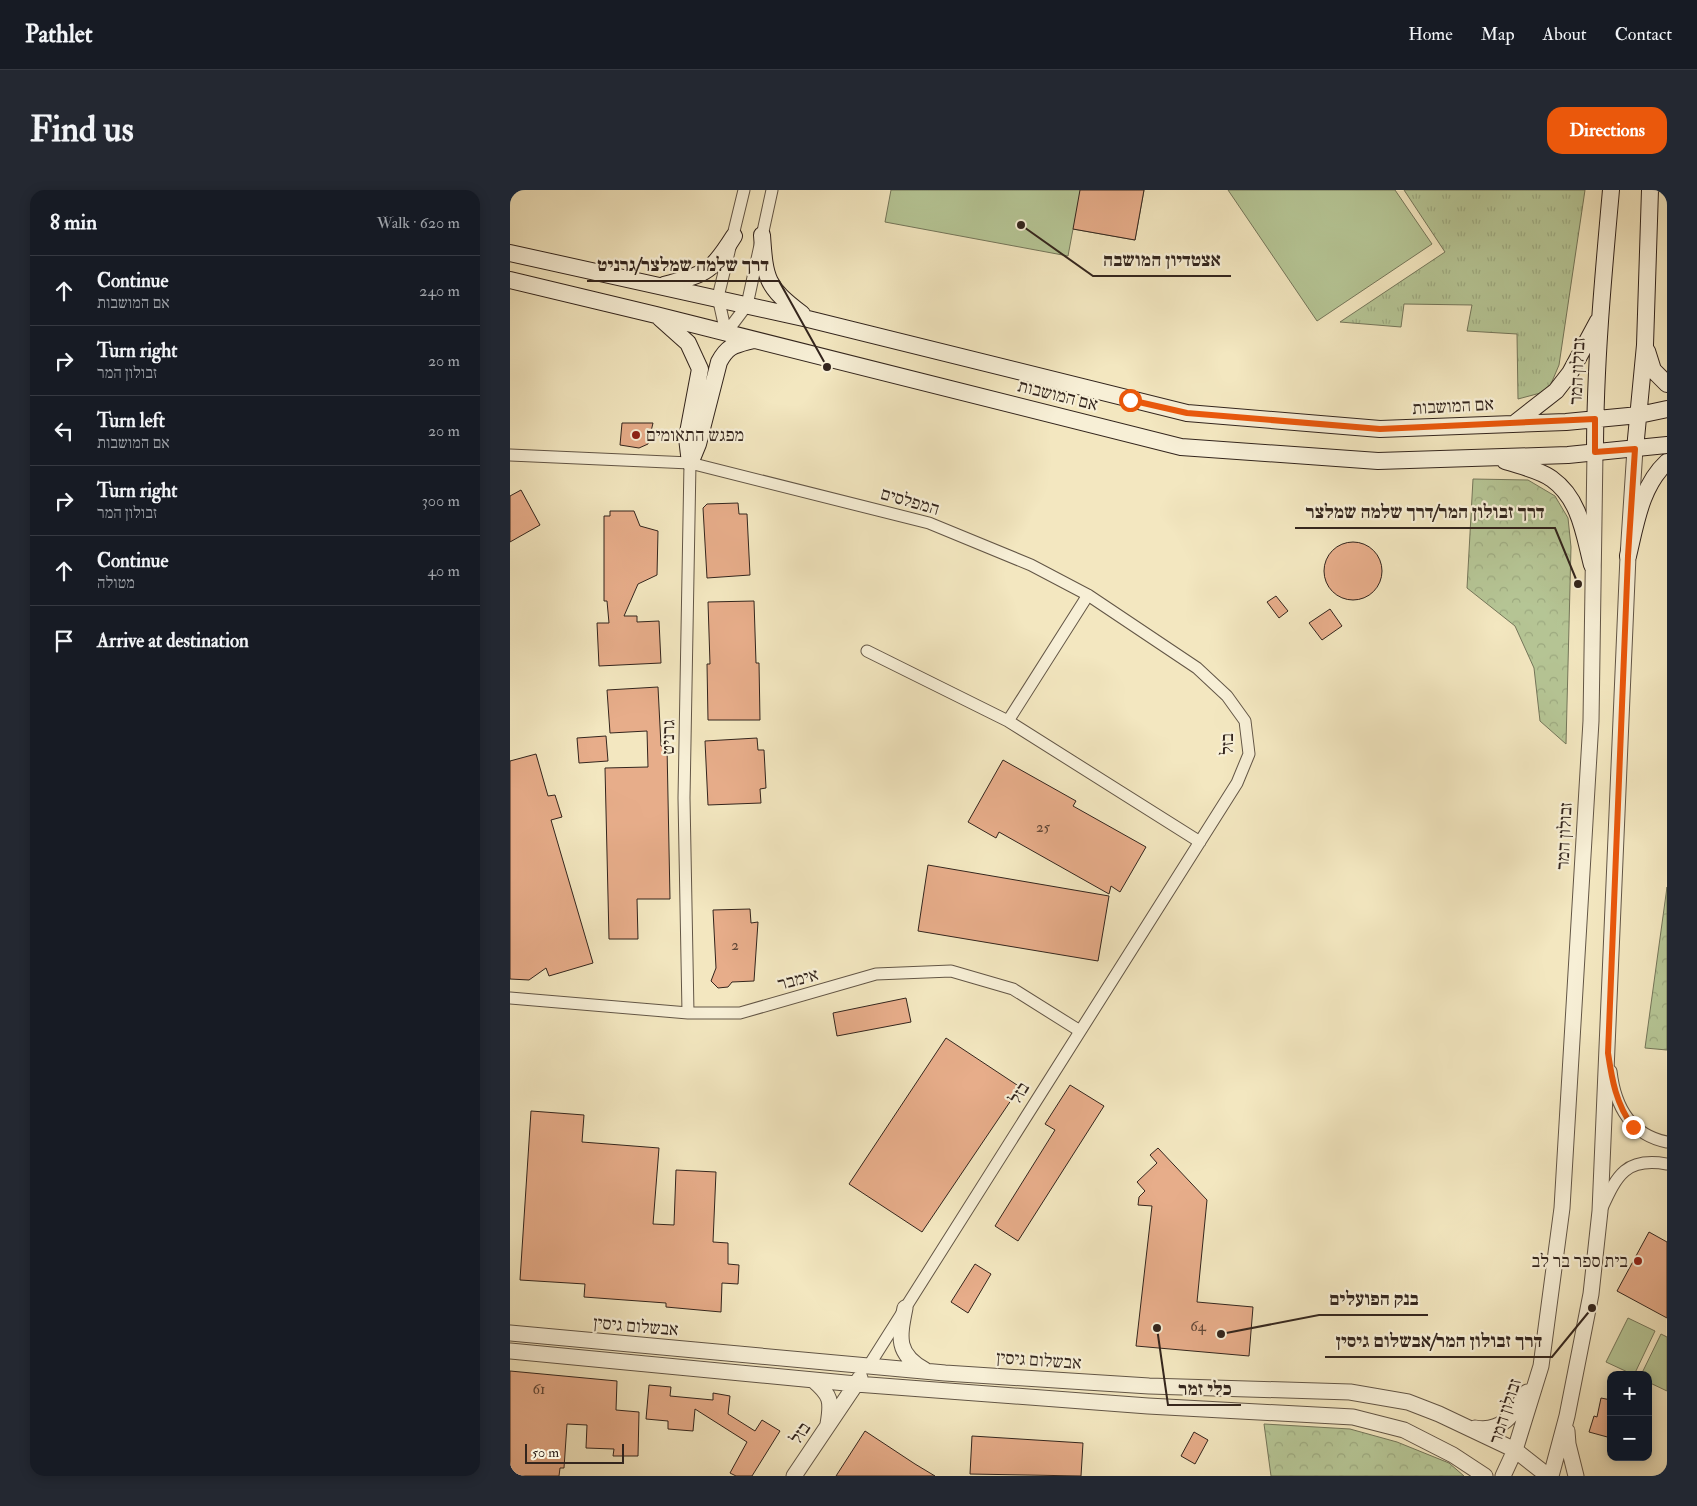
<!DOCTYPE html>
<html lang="en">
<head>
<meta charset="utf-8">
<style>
	:root { --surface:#171b24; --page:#242831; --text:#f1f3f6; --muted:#9ea1a6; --line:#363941; --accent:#ea580c }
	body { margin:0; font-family:"IM FELL Double Pica","Frank Ruhl Libre",serif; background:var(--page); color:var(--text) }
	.controls { position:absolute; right:15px; bottom:15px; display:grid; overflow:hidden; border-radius:10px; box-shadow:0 2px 12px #0003 }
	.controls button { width:45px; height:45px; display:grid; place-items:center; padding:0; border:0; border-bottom:1px solid var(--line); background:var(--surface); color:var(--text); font:25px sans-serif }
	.scale { position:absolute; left:15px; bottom:12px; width:99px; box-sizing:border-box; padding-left:5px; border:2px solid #33251d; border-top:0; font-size:14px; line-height:18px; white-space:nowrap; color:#33251d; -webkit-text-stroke:4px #f7efd6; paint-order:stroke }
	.stop { position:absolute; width:15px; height:15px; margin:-11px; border:4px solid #ea580c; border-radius:50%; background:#fff }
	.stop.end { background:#ea580c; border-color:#fff; box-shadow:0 1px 5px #0008 }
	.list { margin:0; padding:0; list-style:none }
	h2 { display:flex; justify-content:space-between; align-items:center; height:65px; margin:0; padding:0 20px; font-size:21px }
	h2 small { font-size:16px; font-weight:400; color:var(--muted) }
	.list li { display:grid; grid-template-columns:32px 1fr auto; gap:15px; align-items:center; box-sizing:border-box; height:70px; padding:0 20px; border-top:1px solid var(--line) }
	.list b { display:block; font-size:19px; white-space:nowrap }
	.list p { margin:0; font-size:16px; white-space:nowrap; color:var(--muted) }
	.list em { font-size:16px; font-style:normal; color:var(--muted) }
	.icon { flex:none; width:28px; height:28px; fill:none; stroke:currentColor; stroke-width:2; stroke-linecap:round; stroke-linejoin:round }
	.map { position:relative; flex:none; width:1157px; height:1286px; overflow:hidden; border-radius:15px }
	header { display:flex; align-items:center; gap:30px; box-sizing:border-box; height:70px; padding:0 25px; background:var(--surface); border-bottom:1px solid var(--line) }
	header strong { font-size:24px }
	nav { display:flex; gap:28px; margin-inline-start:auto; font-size:18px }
	.intro { display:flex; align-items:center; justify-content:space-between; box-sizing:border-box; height:120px; padding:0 30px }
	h1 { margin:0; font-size:35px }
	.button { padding:12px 22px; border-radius:15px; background:var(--accent); color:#fff; font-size:18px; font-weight:700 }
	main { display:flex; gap:30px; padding:0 30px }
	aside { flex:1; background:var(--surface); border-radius:15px; box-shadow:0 2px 12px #0003 }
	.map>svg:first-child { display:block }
	.grass { fill:url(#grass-tufts); stroke:#74765a }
	.park { fill:url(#park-crowns); stroke:#74765a }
	.pitch { fill:#b6c696; stroke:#74765a }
	.building { fill:#e7ad8a; stroke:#33251d }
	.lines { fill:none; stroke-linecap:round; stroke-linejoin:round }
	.minor-casing { stroke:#635646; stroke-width:13 }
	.tertiary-casing { stroke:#635646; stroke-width:17 }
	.secondary-casing { stroke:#33251d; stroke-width:18 }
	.minor { stroke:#f7efd6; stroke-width:11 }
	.tertiary { stroke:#f7efd6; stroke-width:15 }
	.secondary { stroke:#f7efd6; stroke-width:16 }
	.route { stroke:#ea580c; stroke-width:6 }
	.poi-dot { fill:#8f2418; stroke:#f7efd6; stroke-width:2 }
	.labels { text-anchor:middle; stroke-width:4.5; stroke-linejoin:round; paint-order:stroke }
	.number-label { font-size:15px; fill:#604738 }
	.street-label { font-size:18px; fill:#33251d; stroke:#f7efd6 }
	.poi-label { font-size:18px; fill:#33251d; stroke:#f7efd6; text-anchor:start }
	.leader { fill:none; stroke:#33251d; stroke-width:2 }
	.callout-dot { fill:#33251d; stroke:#f7efd6; stroke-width:2 }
	.callout-label { font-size:19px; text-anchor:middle; font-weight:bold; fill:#33251d; stroke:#f7efd6; stroke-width:4.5; stroke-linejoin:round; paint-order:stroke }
</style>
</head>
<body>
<header>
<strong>Pathlet</strong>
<nav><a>Home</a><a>Map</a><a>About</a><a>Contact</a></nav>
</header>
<div class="intro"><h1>Find us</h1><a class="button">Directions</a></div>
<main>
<aside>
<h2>8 min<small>Walk · 620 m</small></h2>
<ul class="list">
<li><svg class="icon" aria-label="ahead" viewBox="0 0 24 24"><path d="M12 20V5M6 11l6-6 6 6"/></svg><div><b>Continue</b><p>אם המושבות</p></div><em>240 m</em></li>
<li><svg class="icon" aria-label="right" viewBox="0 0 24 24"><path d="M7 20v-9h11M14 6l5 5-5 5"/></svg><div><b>Turn right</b><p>זבולון המר</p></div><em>20 m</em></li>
<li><svg class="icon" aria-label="left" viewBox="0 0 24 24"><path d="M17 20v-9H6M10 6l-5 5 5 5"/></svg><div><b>Turn left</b><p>אם המושבות</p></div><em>20 m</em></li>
<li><svg class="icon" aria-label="right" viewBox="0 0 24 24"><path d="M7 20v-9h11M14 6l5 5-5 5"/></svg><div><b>Turn right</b><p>זבולון המר</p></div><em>300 m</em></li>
<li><svg class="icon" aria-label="ahead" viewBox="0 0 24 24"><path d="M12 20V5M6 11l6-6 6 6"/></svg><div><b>Continue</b><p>מטולה</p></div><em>40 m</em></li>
<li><svg class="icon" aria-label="arrive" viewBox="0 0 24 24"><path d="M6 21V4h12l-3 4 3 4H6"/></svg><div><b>Arrive at destination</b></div></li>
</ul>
</aside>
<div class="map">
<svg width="1157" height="1286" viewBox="0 0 1157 1286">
	<defs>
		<pattern id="grass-tufts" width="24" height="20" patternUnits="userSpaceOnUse" patternTransform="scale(1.25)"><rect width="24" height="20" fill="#b6c696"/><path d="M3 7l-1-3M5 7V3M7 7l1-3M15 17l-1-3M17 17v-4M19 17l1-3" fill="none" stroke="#9daa81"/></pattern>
		<pattern id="park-crowns" width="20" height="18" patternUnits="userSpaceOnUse" patternTransform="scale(1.25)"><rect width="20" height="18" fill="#b6c696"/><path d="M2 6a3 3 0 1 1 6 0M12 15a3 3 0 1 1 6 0" fill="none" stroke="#9daa81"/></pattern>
	</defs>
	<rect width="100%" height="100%" fill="#f3e7c0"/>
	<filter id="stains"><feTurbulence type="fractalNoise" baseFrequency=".004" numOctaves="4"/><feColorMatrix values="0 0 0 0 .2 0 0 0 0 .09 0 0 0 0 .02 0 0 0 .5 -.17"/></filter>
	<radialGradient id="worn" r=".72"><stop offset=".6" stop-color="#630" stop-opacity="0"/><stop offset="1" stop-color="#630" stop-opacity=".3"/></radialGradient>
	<path class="grass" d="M894,0H1075L1049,175L1038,201L1008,209L1007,144L957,141L962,115L894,114L891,137L830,132L935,62Z"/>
	<path class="park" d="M963,289L1018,290L1045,306L1058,328L1061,357L1056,554L1030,531L1024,478L1005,436L957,398Z
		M1157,697V860L1135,858Z
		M754,1234L840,1239L887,1252L939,1273L954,1286H761Z"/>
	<path class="pitch" d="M381,0H634L625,50L563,39L558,66L375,32Z
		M718,0H885L922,54L807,131Z
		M1118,1128L1145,1141L1124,1185L1096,1172Z
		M1151,1144L1157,1147V1201L1138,1192V1185H1131Z"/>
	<path class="building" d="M570,0H634L625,50L563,39Z
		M112,233H143L138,254L129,258L110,255Z
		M11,300L30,335L0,352V306Z
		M228,313L229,324H237L240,385L197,388L193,318L197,314Z
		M100,321H124L130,336L148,341L147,385L128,394L114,426H127V432L149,431L151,473L89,476L87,433H99L97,411H94V326H100Z
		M814 381a29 29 0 1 1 58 0a29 29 0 1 1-58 0Z
		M766,406L778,421L769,428L757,412Z
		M244,411L246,473H249L250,530H198L197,474H200L198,412Z
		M820,419L832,436L812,450L799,433Z
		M148,497L151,556H157L160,709H127L128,749H99L95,578L138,577L137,541L100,543L97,500Z
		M96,546L98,571L69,573L67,548Z
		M247,548L248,560H254L256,598L250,599L251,613L198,615L195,551Z
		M26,564L38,606L45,605L52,627L41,630L83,773L39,786L36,778L19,790L0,789V571Z
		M493,570L566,611L563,616L636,657L610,702L601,696L599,704L489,642L486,648L458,632Z
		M418,675L599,706L588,771L408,741Z
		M240,719L241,733L248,732L244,791L222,792L218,797L208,798L201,791L206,778L203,720Z
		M396,808L401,832L327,846L323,823Z
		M436,848L510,897L412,1042L339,994Z
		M560,895L594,916L508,1051L485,1036L545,940L535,934Z
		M21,921L74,925L72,952L149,958L143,1034L164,1035L166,980L206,982L203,1052L218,1053V1074L229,1075L228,1094L212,1093L211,1122L156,1117V1113L74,1107L75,1094L10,1090Z
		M648,958L697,1010L687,1112L743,1117L739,1166L626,1156L642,1016L628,1015L629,1007L635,1001L627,992L647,973L640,965Z
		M1139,1042L1157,1052V1128L1107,1101Z
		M465,1074L481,1084L458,1123L441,1112Z
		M0,1181L107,1191L106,1220L129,1222L128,1266H103L104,1259L76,1258L77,1235L57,1234L54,1278H50L49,1286H0Z
		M139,1195L161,1197L160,1206L203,1210V1203L220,1206L218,1224L245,1241L252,1230L270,1241L242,1286H226L220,1283L237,1252L185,1219L183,1241L158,1239V1231L136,1229Z
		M1091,1208L1101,1210V1248L1079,1242L1084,1226L1087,1227Z
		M355,1241L405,1274L425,1286H326Z
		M684,1242L698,1250L685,1274L671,1266Z
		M462,1246L573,1253L571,1286L460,1284Z"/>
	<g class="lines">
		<defs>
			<path id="minor" d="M216,143L237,115L262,0
				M216,143L208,107L234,0
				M0,265L180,273L419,333L521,375L578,405L687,478L717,506L735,531L739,564L727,593L358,1177
				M357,461L498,531L578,405
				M498,531L690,652
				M0,808L178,823H230L366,784L441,781L503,799L570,841
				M178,823L174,608L180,273
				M1101,881C1105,916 1121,945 1157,952
				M1092,1018C1107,985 1116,967 1157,974"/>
			<path id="tertiary" d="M395,1118C389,1148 386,1164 415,1180
				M0,1143L435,1183L639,1196L840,1202L898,1212L929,1224L1005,1260L1038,1286
				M0,1161L346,1194L638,1216L843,1227L894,1240L943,1265L975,1286
				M303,1190C321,1205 322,1211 318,1234
				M965,1238C993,1243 1004,1223 1017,1202
				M1057,1241L1058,1254L1066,1286
				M284,1286L350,1188
				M993,1286L1005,1260L1031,1176L1052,1018L1081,531L1085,262
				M1041,1286L1057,1226L1081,1104L1090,1021L1118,366L1125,259"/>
			<path id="secondary" d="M252,45C255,89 256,97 292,124
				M0,63L298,129L677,223L870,239L1056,232L1129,225L1157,219
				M0,90L146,125L671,257L868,271L1058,265L1157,255
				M154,95C197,83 200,84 224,46
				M150,128L178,153L190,179L177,248L180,273
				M1137,161L1143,180L1157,194
				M1005,233L1046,201L1060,183L1088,131
				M1125,259L1135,155L1140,0
				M1085,262C1085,175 1093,88 1101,0
				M181,271L188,254L209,172C218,155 225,155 243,150
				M995,271C1010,276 1030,280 1042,289C1070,309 1074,344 1082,375
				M1118,366C1126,333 1131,296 1157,272"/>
		</defs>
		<use href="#minor" class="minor-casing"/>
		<use href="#tertiary" class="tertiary-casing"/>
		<use href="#secondary" class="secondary-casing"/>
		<use href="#minor" class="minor"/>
		<use href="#tertiary" class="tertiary"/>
		<use href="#secondary" class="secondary"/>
	</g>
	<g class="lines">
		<path class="route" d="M620,210L677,223L870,239L1085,229V262L1125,259L1118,366L1098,863C1102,890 1106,914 1123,937"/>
	</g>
	<g class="poi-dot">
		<circle cx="126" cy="245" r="5"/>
		<circle cx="1128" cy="1071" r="5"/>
	</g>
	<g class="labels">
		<g class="number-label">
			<text x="533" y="642">25</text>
			<text x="225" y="760">2</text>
			<text x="688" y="1141">64</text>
			<text x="29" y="1204">61</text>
		</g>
		<g class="street-label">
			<text transform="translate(1067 181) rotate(-87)" y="6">זבולון המר</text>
			<text transform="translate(548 205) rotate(14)" y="6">אם המושבות</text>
			<text transform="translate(943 216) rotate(-3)" y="6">אם המושבות</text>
			<text transform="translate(400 311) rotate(16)" y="6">המפלסים</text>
			<text transform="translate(158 547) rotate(-89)" y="6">גרניט</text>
			<text transform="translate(717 554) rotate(-90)" y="6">בזל</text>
			<text transform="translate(1054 646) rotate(-87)" y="6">זבולון המר</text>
			<text transform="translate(288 789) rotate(-15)" y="6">אימבר</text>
			<text transform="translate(509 903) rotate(-58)" y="6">בזל</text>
			<text transform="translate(126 1136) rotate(5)" y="6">אבשלום גיסין</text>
			<text transform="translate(529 1170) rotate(4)" y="6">אבשלום גיסין</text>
			<text transform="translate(995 1221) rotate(-72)" y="6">זבולון המר</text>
			<text transform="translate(290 1243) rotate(-56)" y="6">בזל</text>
		</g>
		<g class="poi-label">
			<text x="136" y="251">מפגש התאומים</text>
			<text x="1118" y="1077" text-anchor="end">בית ספר בר לב</text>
		</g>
	</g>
	<path class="leader" d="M511 35L583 86H721M317 177L269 91H77M1068 394L1045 338H785M711 1144L809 1125H918M1082 1118L1042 1167H815M647 1138L658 1215H731"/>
	<g class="callout-dot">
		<circle cx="511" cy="35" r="5"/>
		<circle cx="317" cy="177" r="5"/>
		<circle cx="1068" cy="394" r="5"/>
		<circle cx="711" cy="1144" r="5"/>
		<circle cx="1082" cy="1118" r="5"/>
		<circle cx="647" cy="1138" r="5"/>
	</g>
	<g class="callout-label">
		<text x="652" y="76">אצטדיון המושבה</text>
		<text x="173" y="81">דרך שלמה שמלצר/גרניט</text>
		<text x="915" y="328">דרך זבולון המר/דרך שלמה שמלצר</text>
		<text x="864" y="1115">בנק הפועלים</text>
		<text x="929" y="1157">דרך זבולון המר/אבשלום גיסין</text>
		<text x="695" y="1205">כלי זמר</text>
	</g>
	<rect width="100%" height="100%" filter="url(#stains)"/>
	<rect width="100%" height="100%" fill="url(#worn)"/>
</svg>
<div class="controls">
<button>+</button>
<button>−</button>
</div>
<div class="scale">50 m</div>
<div class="stop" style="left:620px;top:210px"></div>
<div class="stop end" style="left:1123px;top:937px"></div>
</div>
</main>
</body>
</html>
